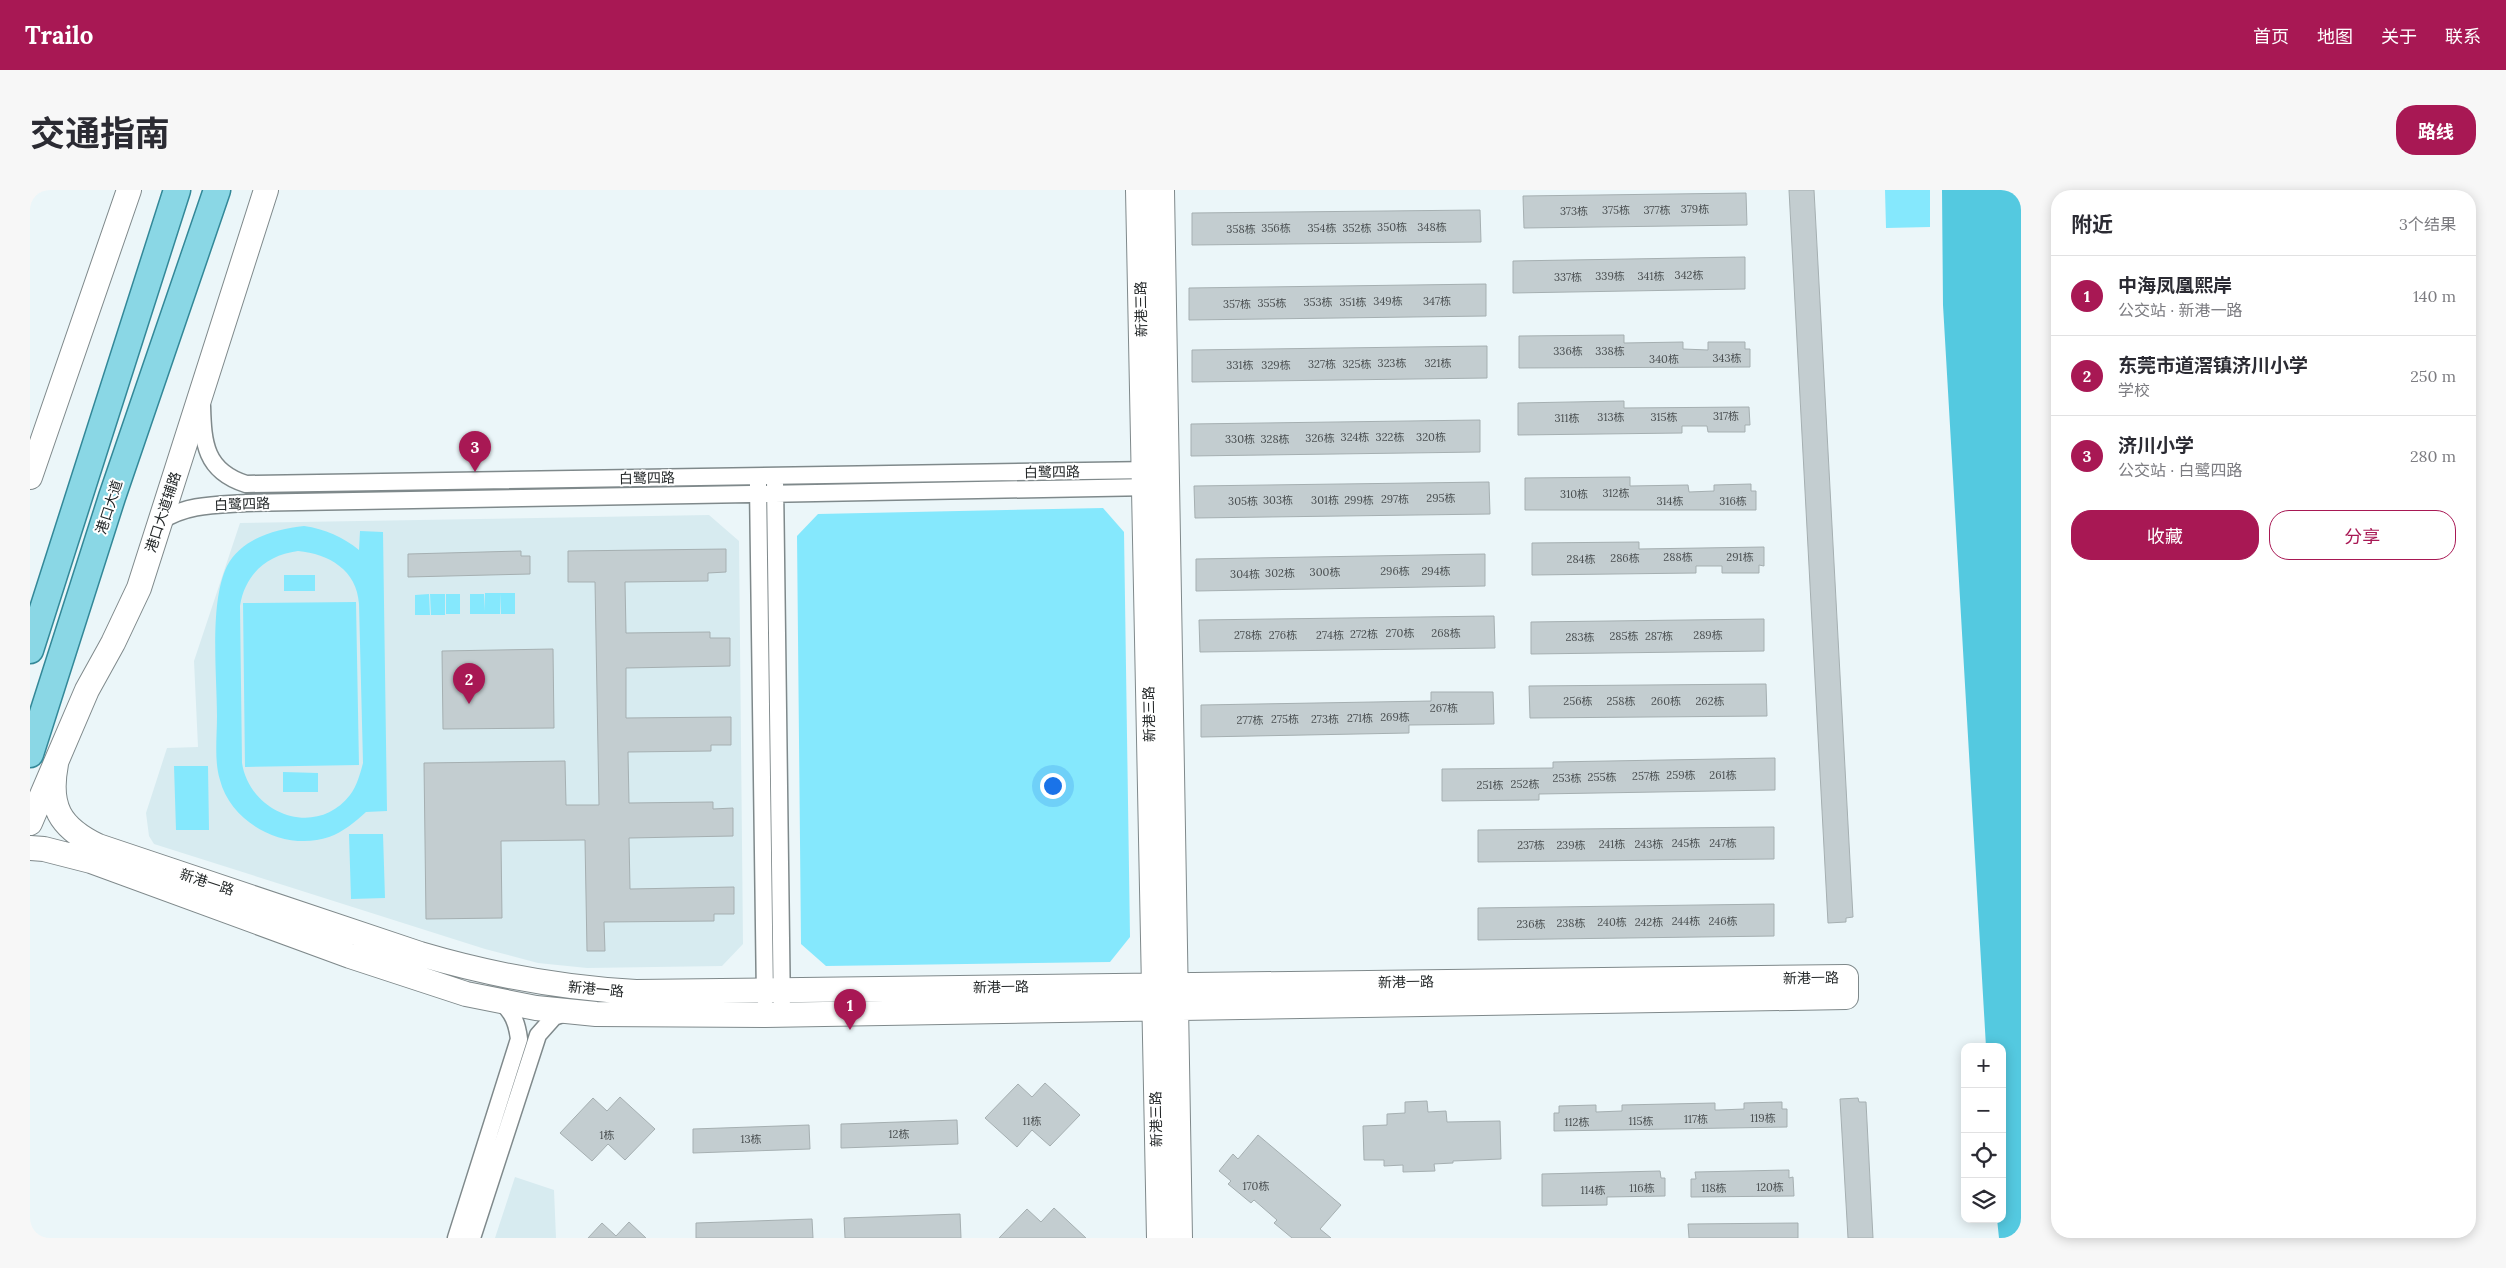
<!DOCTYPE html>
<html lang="zh">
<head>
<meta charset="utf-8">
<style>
	:root { --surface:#fff; --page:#f7f7f7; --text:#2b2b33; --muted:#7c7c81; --line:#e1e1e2; --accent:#a81854 }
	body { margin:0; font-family:Lora,"Noto Sans SC",serif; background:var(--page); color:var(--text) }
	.controls { position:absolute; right:15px; bottom:15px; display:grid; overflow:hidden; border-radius:10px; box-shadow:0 2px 12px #0003 }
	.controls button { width:45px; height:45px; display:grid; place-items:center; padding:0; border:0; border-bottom:1px solid var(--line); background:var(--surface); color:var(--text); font:25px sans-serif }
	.you { position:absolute; left:1022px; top:595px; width:18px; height:18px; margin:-12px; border:4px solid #fff; border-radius:50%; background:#1a73e8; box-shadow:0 0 0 8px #1a73e833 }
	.badge { display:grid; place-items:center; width:32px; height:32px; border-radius:50%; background:var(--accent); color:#fff; font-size:16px; font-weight:700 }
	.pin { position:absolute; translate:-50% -41px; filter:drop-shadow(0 1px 2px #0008) }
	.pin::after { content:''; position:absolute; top:26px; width:18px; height:15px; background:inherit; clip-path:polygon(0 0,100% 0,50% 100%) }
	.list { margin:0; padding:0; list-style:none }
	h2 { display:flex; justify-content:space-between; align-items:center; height:65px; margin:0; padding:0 20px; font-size:21px }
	h2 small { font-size:16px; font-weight:400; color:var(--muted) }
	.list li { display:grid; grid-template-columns:32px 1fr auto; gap:15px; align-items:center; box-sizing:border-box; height:80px; padding:0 20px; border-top:1px solid var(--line) }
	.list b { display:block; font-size:19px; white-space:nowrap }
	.list p { margin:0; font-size:16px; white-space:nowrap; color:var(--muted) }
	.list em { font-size:16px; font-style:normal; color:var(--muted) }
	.actions { display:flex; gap:10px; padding:15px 20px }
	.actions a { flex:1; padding:11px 0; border:1px solid var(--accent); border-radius:20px; text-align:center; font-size:18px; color:var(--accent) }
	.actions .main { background:var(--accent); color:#fff }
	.icon { flex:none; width:28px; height:28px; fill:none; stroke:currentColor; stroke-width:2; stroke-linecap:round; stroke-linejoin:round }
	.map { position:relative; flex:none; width:1991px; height:1048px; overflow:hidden; border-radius:20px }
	header { display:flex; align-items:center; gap:30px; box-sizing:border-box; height:70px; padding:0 25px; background:var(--accent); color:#fff }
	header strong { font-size:24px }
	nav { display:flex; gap:28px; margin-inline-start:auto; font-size:18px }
	.intro { display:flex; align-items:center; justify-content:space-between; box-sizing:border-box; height:120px; padding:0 30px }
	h1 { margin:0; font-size:35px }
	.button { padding:12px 22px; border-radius:20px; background:var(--accent); color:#fff; font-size:18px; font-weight:700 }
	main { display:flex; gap:30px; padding:0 30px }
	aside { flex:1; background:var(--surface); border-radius:20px; box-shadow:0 2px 12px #0003 }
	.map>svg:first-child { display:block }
	.built { fill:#d7ebf0 }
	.green { fill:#85e8fd; fill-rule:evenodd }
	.water { fill:#54c9e0 }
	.building { fill:#c3cdd0; stroke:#a5afb1 }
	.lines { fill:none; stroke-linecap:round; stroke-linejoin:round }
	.street-casing { stroke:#7f898b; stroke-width:19 }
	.secondary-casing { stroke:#7f898b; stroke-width:26 }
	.primary-casing { stroke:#338898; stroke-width:29 }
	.street { stroke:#fff; stroke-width:16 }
	.secondary { stroke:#fff; stroke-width:24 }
	.primary { stroke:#8ad7e5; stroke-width:26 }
	.labels { text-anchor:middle; stroke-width:4; stroke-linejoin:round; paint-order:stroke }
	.number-label { font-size:11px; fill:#4b5052 }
	.street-label { font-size:14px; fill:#232728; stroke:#fff }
</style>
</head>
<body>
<header>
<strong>Trailo</strong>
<nav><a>首页</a><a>地图</a><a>关于</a><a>联系</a></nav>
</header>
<div class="intro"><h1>交通指南</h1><a class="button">路线</a></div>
<main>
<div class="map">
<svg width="1991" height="1048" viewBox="0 0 1991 1048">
	<rect width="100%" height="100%" fill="#ebf6f9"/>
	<path class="built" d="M679,325L709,351L713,754L692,776L557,778L508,773L455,759L124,654L119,646L116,623L137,558L168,557L164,471L210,333Z
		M485,987L524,1000L526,1048H465Z"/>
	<path class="green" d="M1855,0H1900V37L1856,38Z
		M1073,318L1094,342L1100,747L1080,772L796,776L771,754L767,346L788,324Z
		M274,336C295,339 313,347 329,360L330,341L353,342L357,621L336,622C325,632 313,642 299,647C256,662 201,634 190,590C184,571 187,547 187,526C187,485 179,413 197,376C212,348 246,339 274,336ZM268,361C299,364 327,380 329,414L333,573C330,584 327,596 320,605C286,649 220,624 212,573L210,416C215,384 237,365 268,361Z
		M254,385H285V401H254Z
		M455,403H470V424H440V404H454L455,421Z
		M470,403H485V424H471Z
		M399,404L400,425H385V405Z
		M400,404H415V425H401Z
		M416,404H430V424H416Z
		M326,412L329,575L215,577L213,413Z
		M144,576H178L179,640H146Z
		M253,582L288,583V602H253Z
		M319,644H353L355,708L321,709Z"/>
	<path class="water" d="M1912,0H1991V1048H1969L1967,1029H1972V857H1956L1913,115Z"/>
	<path class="building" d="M1759,0H1784L1823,727L1816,728V732L1798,733Z
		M1716,3L1717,35L1494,38L1493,6Z
		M1450,20L1451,52L1162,55V23Z
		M1715,67V99L1483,103V71Z
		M1456,94V126L1159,130V98Z
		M1594,145V153L1653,152V159L1678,160V152H1715V159H1720V177L1489,178V146Z
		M1457,156V188L1162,192V160Z
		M1594,211V218L1719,217L1720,235H1715V242H1678L1677,236H1652V243L1488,245V213Z
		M1450,230V262L1161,266V234Z
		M1600,287V296L1658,295L1659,302L1684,301V295L1721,294V301H1726V320H1495V288Z
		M1459,292L1460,324L1165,328L1164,296Z
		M1609,352V359L1734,357V376L1729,375V383H1692V376H1666V383L1502,385V353Z
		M696,359V382L678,383V391L595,392L596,443L680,442V448H700V476L596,478V528L701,527V555H681V561L598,562L599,613L683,612V619L703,618V646L599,648L600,699L704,697V724H684V731L574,732L575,761H557L555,650L471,651L472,728L396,729L394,573L535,571L536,615H569L565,392H538V361Z
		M491,361V366H500V384L378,387V364Z
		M1455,364V396L1166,401V369Z
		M1464,426L1465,458L1170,462L1169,430Z
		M1734,429V461L1501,464V432Z
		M523,459L524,538L413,539L412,461Z
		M1736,494L1737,526L1500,528L1499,496Z
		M1401,502H1463L1464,534L1379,535V543L1171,547V515L1401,511Z
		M1745,568V600L1509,604V610L1412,611V579L1523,578V572Z
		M1744,637V669L1448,672V640Z
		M1744,714V746L1448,750V718Z
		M1015,893L1050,925L1020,956L1002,940L987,957L955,928L988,894L1002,907Z
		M590,907L625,939L595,970L578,954L562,971L530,943L563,908L577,921Z
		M1828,908L1829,912H1836L1843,1048H1818L1810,909Z
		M1397,911L1398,922L1416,921L1417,932L1470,931L1471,969L1423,971V973L1404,974L1405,981L1373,982V975L1354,976V970H1334L1333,936L1357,935V924L1375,923V912Z
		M1752,912V919H1757V937L1524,941V923H1529V916L1566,915V922L1592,921V915L1685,913V920H1689L1714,919V913Z
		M927,930L928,954L811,958V934Z
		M779,935L780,959L663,963V939Z
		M1228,945L1311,1015L1290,1039L1301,1048H1262L1244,1033L1247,1030L1224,1010L1221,1013L1198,994L1201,991L1189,981L1203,964L1208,969Z
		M1759,980V988L1763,987L1764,1006L1661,1007V989H1666L1665,982Z
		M1630,981L1631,988H1635V1006L1577,1007V1015L1512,1016V984Z
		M1024,1018L1056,1048H969L997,1019L1011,1032Z
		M930,1024L931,1048H815L814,1028Z
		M782,1029L783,1048H666V1033Z
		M599,1032L616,1048H558L572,1033L586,1046Z
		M1768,1033V1048H1659L1658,1034Z"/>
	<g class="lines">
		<defs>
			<path id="street" d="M172,216C173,253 175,281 216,294L1122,280
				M745,292L752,825
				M728,294L735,809
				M131,331C157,314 186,315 216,313L1122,297
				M426,1048L489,849C487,833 483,823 471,811
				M442,1048L508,845L524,827L538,822"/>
			<path id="secondary" d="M1108,0L1129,1048
				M1132,0L1150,1048
				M0,287L99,0
				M0,633L57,500L83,453L109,398L236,0
				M0,658L14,659L61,671L320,766L436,804L506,818L566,824L735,825L1816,807V787L606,802C532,798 461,785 390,764L68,656C29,637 18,616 26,574"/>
			<path id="primary" d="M0,460L147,0
				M0,564L82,307L187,0"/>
		</defs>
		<use href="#street" class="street-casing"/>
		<use href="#secondary" class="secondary-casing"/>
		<use href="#primary" class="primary-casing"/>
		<use href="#street" class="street"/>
		<use href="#secondary" class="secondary"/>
		<use href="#primary" class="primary"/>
	</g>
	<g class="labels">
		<g class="number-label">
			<text x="1665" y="23">379栋</text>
			<text x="1586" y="24">375栋</text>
			<text x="1627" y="24">377栋</text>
			<text x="1544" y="25">373栋</text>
			<text x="1362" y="41">350栋</text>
			<text x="1402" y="41">348栋</text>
			<text x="1246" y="42">356栋</text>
			<text x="1292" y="42">354栋</text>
			<text x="1327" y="42">352栋</text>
			<text x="1211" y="43">358栋</text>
			<text x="1659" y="89">342栋</text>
			<text x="1580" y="90">339栋</text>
			<text x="1621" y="90">341栋</text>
			<text x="1538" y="91">337栋</text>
			<text x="1358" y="115">349栋</text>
			<text x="1407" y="115">347栋</text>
			<text x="1288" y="116">353栋</text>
			<text x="1323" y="116">351栋</text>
			<text x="1242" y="117">355栋</text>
			<text x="1207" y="118">357栋</text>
			<text x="1538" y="165">336栋</text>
			<text x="1580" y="165">338栋</text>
			<text x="1697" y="172">343栋</text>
			<text x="1634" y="173">340栋</text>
			<text x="1362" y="177">323栋</text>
			<text x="1408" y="177">321栋</text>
			<text x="1292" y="178">327栋</text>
			<text x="1327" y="178">325栋</text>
			<text x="1210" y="179">331栋</text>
			<text x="1246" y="179">329栋</text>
			<text x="1696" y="230">317栋</text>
			<text x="1581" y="231">313栋</text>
			<text x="1634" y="231">315栋</text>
			<text x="1537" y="232">311栋</text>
			<text x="1325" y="251">324栋</text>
			<text x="1360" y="251">322栋</text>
			<text x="1401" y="251">320栋</text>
			<text x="1290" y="252">326栋</text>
			<text x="1210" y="253">330栋</text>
			<text x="1245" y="253">328栋</text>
			<text x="1586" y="307">312栋</text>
			<text x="1544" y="308">310栋</text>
			<text x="1411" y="312">295栋</text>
			<text x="1365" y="313">297栋</text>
			<text x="1248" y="314">303栋</text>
			<text x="1295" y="314">301栋</text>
			<text x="1329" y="314">299栋</text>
			<text x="1213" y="315">305栋</text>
			<text x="1640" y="315">314栋</text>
			<text x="1703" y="315">316栋</text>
			<text x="1648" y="371">288栋</text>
			<text x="1710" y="371">291栋</text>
			<text x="1595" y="372">286栋</text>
			<text x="1551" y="373">284栋</text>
			<text x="1365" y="385">296栋</text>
			<text x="1406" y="385">294栋</text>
			<text x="1295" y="386">300栋</text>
			<text x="1250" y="387">302栋</text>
			<text x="1215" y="388">304栋</text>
			<text x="1370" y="447">270栋</text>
			<text x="1416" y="447">268栋</text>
			<text x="1334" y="448">272栋</text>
			<text x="1218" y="449">278栋</text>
			<text x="1253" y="449">276栋</text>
			<text x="1300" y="449">274栋</text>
			<text x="1678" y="449">289栋</text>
			<text x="1594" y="450">285栋</text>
			<text x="1629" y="450">287栋</text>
			<text x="1550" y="451">283栋</text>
			<text x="1548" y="515">256栋</text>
			<text x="1591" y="515">258栋</text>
			<text x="1636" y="515">260栋</text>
			<text x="1680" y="515">262栋</text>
			<text x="1414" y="522">267栋</text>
			<text x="1365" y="531">269栋</text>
			<text x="1330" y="532">271栋</text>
			<text x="1255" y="533">275栋</text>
			<text x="1295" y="533">273栋</text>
			<text x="1220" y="534">277栋</text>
			<text x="1651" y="589">259栋</text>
			<text x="1693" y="589">261栋</text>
			<text x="1616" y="590">257栋</text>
			<text x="1572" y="591">255栋</text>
			<text x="1537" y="592">253栋</text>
			<text x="1495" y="598">252栋</text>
			<text x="1460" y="599">251栋</text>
			<text x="1656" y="657">245栋</text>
			<text x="1693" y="657">247栋</text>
			<text x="1582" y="658">241栋</text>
			<text x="1619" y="658">243栋</text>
			<text x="1501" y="659">237栋</text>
			<text x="1541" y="659">239栋</text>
			<text x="1656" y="735">244栋</text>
			<text x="1693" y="735">246栋</text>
			<text x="1582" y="736">240栋</text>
			<text x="1619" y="736">242栋</text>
			<text x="1541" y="737">238栋</text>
			<text x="1501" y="738">236栋</text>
			<text x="1733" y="932">119栋</text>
			<text x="1666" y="933">117栋</text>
			<text x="1002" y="935">11栋</text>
			<text x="1611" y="935">115栋</text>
			<text x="1547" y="936">112栋</text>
			<text x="869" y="948">12栋</text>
			<text x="577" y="949">1栋</text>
			<text x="721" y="953">13栋</text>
			<text x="1226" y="1000">170栋</text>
			<text x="1740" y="1001">120栋</text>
			<text x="1612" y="1002">116栋</text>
			<text x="1684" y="1002">118栋</text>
			<text x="1563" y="1004">114栋</text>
		</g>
		<g class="street-label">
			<text transform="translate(1111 119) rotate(-91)" y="5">新港三路</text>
			<text transform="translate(1022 282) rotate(-1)" y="5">白鹭四路</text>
			<text transform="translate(617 288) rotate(-1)" y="5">白鹭四路</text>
			<text transform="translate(212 314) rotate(-2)" y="5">白鹭四路</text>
			<text transform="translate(79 317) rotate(-72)" y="5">港口大道</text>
			<text transform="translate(133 322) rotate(-72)" y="5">港口大道辅路</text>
			<text transform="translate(1119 524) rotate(-91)" y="5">新港三路</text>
			<text transform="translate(177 692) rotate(18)" y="5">新港一路</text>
			<text transform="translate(1781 788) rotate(-1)" y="5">新港一路</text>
			<text transform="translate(1376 792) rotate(-1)" y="5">新港一路</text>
			<text transform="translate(971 797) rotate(-1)" y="5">新港一路</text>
			<text transform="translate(566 799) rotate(5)" y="5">新港一路</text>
			<text transform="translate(1126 929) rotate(-91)" y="5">新港三路</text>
		</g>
	</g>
</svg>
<div class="controls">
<button>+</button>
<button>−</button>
<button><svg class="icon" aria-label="locate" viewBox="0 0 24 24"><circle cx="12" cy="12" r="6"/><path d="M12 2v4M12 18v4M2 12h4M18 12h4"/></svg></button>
<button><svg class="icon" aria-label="layers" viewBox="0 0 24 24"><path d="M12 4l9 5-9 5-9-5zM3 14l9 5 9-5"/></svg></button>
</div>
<div class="you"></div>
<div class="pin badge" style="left:820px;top:840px">1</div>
<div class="pin badge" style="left:439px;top:514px">2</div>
<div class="pin badge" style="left:445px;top:282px">3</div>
</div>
<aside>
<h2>附近<small>3个结果</small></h2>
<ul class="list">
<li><span class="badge">1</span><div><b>中海凤凰熙岸</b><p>公交站 · 新港一路</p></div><em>140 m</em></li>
<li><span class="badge">2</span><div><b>东莞市道滘镇济川小学</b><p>学校</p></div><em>250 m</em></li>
<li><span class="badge">3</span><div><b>济川小学</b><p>公交站 · 白鹭四路</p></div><em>280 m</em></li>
</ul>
<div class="actions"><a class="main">收藏</a><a>分享</a></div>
</aside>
</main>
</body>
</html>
